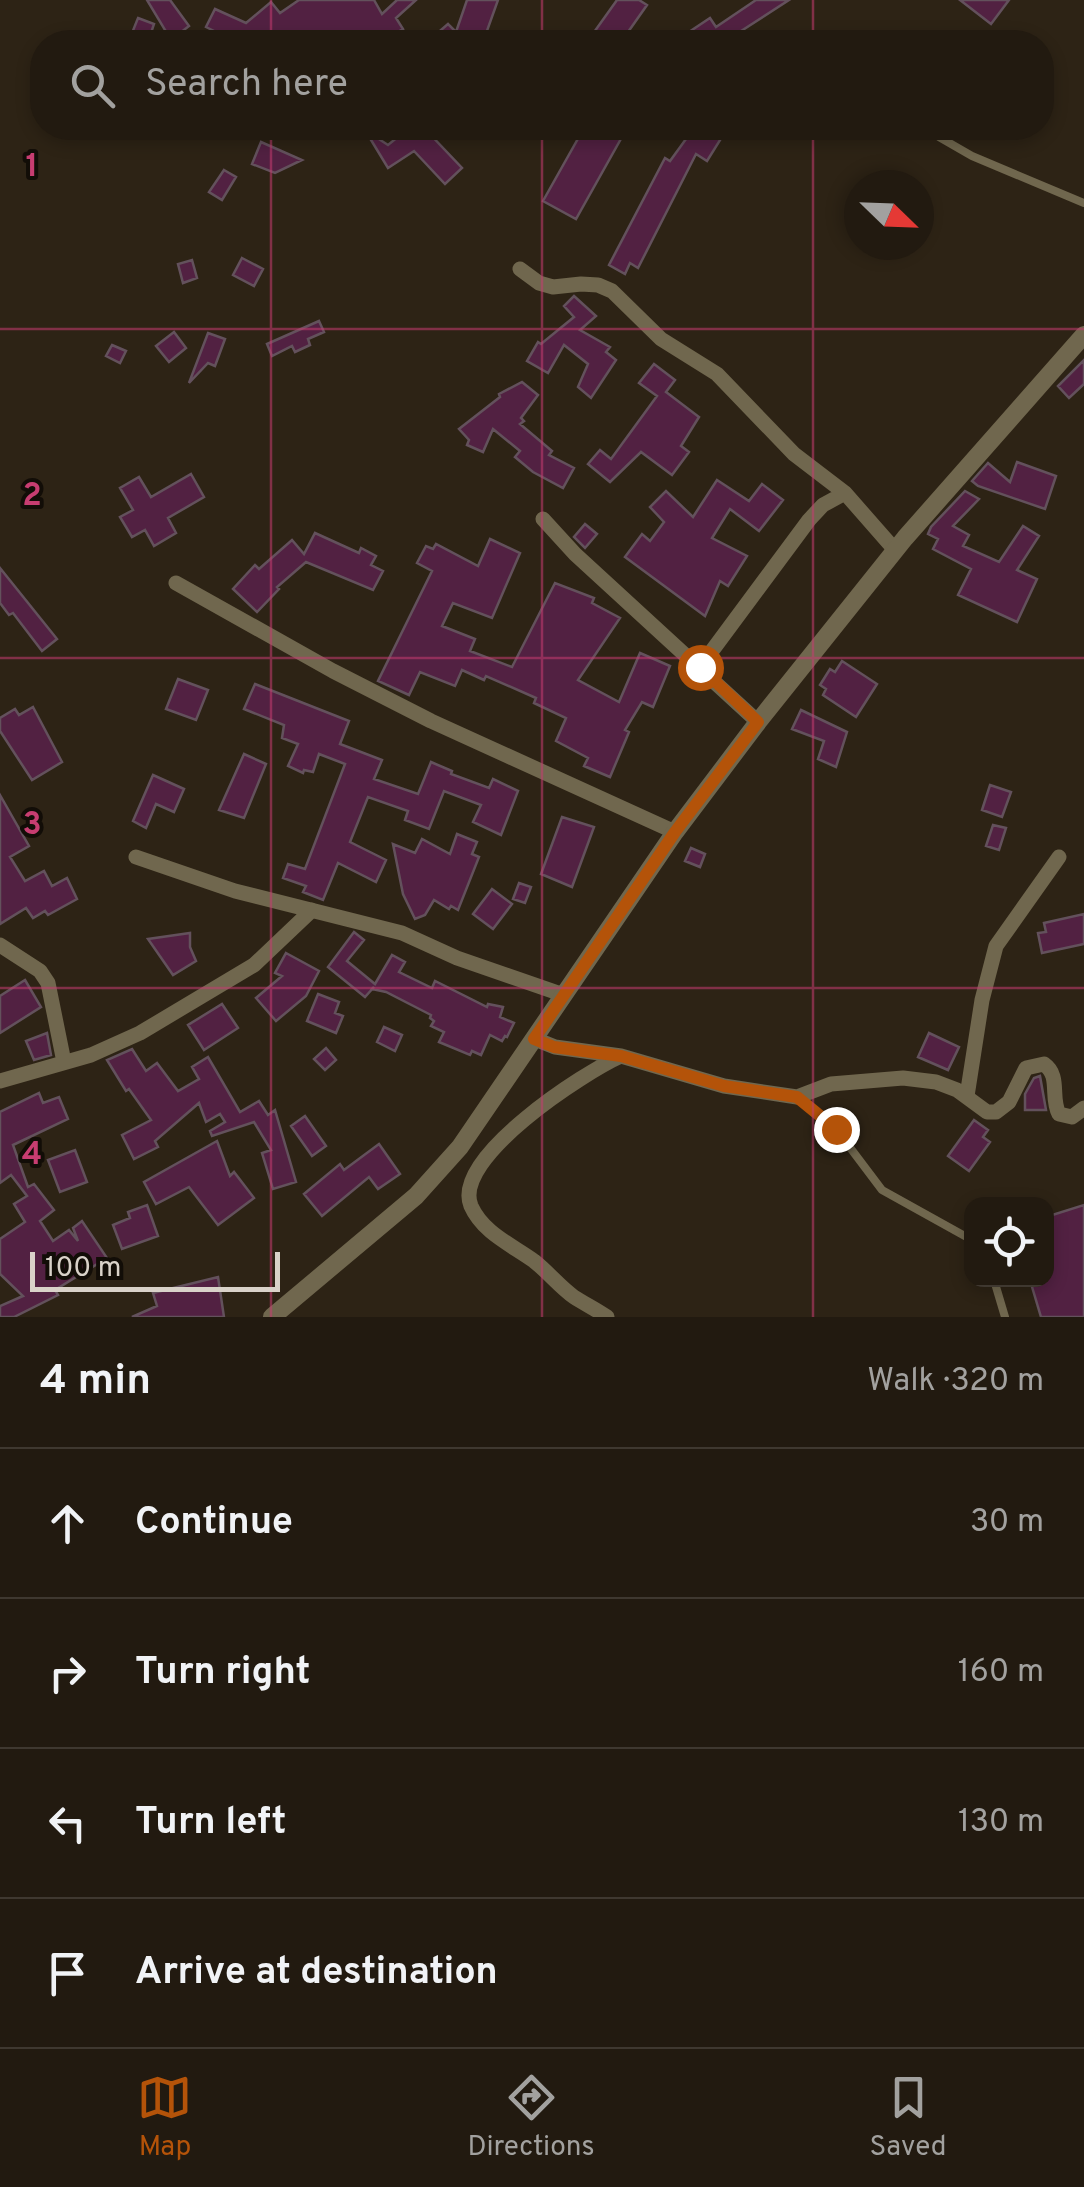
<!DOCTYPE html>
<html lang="en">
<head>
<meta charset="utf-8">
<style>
	:root { --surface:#221a10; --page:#2e271e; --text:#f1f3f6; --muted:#a2a19f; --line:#3f3830; --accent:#b45309 }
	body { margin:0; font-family:Overpass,sans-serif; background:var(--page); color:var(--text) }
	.controls { position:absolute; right:30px; bottom:30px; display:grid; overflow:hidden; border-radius:20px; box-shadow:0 5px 15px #0003 }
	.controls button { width:90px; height:90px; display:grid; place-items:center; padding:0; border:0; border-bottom:2px solid var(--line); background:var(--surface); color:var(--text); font:50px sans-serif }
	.compass { position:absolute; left:844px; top:170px; width:90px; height:90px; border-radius:50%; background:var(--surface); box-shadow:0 5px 15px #0003; rotate:113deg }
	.scale { position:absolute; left:30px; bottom:25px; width:250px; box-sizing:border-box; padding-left:10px; border:5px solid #d9d2c9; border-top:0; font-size:28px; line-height:35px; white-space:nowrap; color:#d9d2c9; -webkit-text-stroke:8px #120d07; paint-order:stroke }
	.stop { position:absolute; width:30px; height:30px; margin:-22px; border:8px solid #b45309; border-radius:50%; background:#fff }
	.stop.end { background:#b45309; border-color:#fff; box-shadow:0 2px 10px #0008 }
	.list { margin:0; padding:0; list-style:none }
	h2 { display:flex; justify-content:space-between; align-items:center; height:130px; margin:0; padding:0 40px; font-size:42px }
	h2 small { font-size:32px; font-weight:400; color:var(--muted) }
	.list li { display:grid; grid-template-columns:65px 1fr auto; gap:30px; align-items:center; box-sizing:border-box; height:150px; padding:0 40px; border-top:2px solid var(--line) }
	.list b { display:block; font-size:38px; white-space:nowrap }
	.list em { font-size:32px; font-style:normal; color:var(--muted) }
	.icon { flex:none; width:55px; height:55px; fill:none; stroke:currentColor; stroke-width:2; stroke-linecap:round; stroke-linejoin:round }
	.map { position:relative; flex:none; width:1084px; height:1317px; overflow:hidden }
	.search { position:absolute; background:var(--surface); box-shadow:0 5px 15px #0003; left:30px; right:30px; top:30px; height:110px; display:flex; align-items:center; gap:25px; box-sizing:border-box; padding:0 35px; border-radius:40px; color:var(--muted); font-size:38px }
	.sheet { height:730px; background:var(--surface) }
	nav { display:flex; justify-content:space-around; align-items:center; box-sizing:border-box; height:140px; border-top:2px solid var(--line); background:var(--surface); font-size:28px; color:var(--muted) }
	nav a { display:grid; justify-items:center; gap:5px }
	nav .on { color:var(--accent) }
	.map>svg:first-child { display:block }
	.building { fill:#522142; stroke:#63515c; stroke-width:2.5 }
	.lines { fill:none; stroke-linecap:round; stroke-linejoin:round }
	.service { stroke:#70674e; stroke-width:8 }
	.minor { stroke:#70674e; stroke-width:15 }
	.tertiary { stroke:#70674e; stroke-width:18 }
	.route { stroke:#b45309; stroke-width:12 }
	.grid { fill:none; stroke:#c73d71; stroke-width:2.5; stroke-opacity:0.55 }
	.grid-label { font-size:32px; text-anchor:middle; font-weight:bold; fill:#c73d71; stroke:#120d07; stroke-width:8; stroke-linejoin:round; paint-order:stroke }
</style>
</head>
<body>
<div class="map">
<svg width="1084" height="1317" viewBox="0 0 1084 1317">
	<rect width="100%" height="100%" fill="#2d2315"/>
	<path class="building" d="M147,0H170L189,26L171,40Z
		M299,0H374L382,14L397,0H416L396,18L403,29L379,42H225L228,38L206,27L215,9L246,23L271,2L280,13Z
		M467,0H498L483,42H427L448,24L456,32Z
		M617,0H639L647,5L621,42H587Z
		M756,0H789L724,42H674L710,18L716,27Z
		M960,0H1009L991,24Z
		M138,18L154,24L148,42L130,38Z
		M409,128H424L462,168L445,184L414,151L388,168L365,130L388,145Z
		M584,128H627L576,219L543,201Z
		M694,128H708L722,137L707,161L696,154L638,268L630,263L625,274L609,265L665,158L670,161Z
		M261,142L302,160L275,173L252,164Z
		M224,170L236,177L222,200L209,192Z
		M242,258L263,269L254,286L233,275Z
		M192,260L197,278L183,283L178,264Z
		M574,296L596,316L580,330L610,347L606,352L616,360L591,398L578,387L588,364L564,345L548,373L527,361L538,342L541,344L574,317L564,306Z
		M319,321L324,332L308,339L310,345L295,352L292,346L272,356L267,344Z
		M174,332L186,348L169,362L156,346Z
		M208,333L225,339L215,366L208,363L189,383Z
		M112,345L126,351L120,363L106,356Z
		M1084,360V384L1069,398L1058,386Z
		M654,364L675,380L666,392L699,417L681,446L689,452L672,475L641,452L610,482L588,464L600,450L611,459L657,396L639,383Z
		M522,382L538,395L521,418L524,421L520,424L552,451L549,455L574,468L563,488L533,472L515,457L520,451L493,429L483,452L467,445L469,440L459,429L500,397L499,394Z
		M1017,462L1056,476L1045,509L978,486L972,481L988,463L1010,482Z
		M191,474L204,497L168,518L176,533L154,546L145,530L132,537L120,517L133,510L120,488L139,477L151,497Z
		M717,480L749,501L762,484L783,500L759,531L730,509L712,538L747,556L728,586L720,581L705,616L625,557L642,534L650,541L664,522L650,507L666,491L693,517Z
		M965,491L979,499L953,526L969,535L963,546L999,562L1023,526L1039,536L1017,570L1037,579L1017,622L958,595L971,569L933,549L938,539L928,534L931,527Z
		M585,524L597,534L585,548L574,537Z
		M315,533L359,553L361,548L376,556L371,565L383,571L373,590L306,562L277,587L279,589L257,612L233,589L255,565L259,569L292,540L304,554Z
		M490,539L520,553L492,618L453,603L442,626L475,639L470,651L512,667L555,583L594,598L592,603L620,618L578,680L619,702L640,653L670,666L653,707L642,702L625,730L629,732L610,777L584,766L588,758L556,741L566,718L534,703L536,698L486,676L484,680L462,670L455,686L420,672L409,695L378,681L432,571L417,563L426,546L433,549L436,544L478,566Z
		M0,568L57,639L42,651L13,613L9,615L0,603Z
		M842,661L877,684L856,717L823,695L826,689L820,685L830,669L835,672Z
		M178,679L208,690L196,720L166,709Z
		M255,684L349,721L340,744L382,760L374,779L418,794L431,762L452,771L451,774L489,788L493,779L518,791L501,835L473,822L481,805L444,791L429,829L405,820L408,811L368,797L350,842L386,860L376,882L338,863L323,900L303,892L306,886L283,878L288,864L305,869L345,764L319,754L313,772L304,770L303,773L288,766L298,744L282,738L284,725L244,709Z
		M33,707L62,762L32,780L0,731V718L15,709L19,715Z
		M801,710L847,732L836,767L818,759L824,741L792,729Z
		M244,754L266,764L244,818L219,810Z
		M153,775L184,789L174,812L156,804L146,828L133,821Z
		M990,785L1011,792L1002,817L982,810Z
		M0,795L29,846L10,857L25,881L44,871L52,886L67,878L77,899L48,915L45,911L33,918L26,908L0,924Z
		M562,817L594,827L572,887L541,874Z
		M993,825L1006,828L999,850L986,846Z
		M457,834L477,842L472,854L479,857L458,910L451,906L449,909L434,900L425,915L415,919L403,894L393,844L415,853L422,839L450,854Z
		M691,848L705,854L700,867L685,861Z
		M519,883L531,887L525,903L513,899Z
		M492,889L512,904L493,929L473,914Z
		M1084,914V944L1042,953L1038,933L1046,932L1044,923Z
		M354,932L364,940L347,961L375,984L392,955L405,962L399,972L432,988L435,981L487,1007L488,1004L503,1007L500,1017L514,1023L507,1037L505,1036L502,1041L490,1035L481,1055L472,1051L470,1055L439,1042L444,1032L431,1026L434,1021L430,1018L431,1015L386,992L372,989L374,987L365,997L328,967Z
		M190,933V947L196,961L173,975L148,939Z
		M286,953L319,971L306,996L276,1021L256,998L282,976L275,973Z
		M25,980L41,1007L0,1033V996Z
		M318,994L339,1002L335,1013L343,1016L336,1033L307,1021Z
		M222,1004L238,1028L204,1050L188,1025Z
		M384,1027L402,1035L395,1051L377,1042Z
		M47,1033L51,1055L34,1060L26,1041Z
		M929,1033L959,1047L948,1070L918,1057Z
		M326,1048L336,1060L325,1070L314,1059Z
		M132,1049L146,1071L157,1063L178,1091L199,1079L192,1067L208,1057L240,1112L259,1101L268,1115L275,1110L296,1182L273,1189L262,1153L271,1150L254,1122L212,1136L210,1131L225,1122L220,1114L206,1122L199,1103L155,1141L158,1147L134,1159L122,1135L151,1120L129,1089L126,1091L107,1060Z
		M1040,1076L1046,1110H1025V1094L1034,1078Z
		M39,1093L43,1103L59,1097L68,1119L13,1145L28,1187L34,1184L54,1210L40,1221L53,1241L69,1230L78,1241L73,1228L82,1221L107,1258L55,1290L58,1295L14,1317H0V1306L23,1296L0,1274V1239L25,1222L14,1204L27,1196L11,1175L0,1183V1112Z
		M305,1116L326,1146L312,1156L291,1126Z
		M974,1120L988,1130L983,1137L990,1142L969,1171L948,1156Z
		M217,1141L230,1176L234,1172L254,1198L218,1225L189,1187L156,1204L144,1182Z
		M379,1144L400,1174L378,1189L369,1177L322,1216L304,1194L340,1164L344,1170Z
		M75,1150L87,1182L60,1192L48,1160Z
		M147,1205L158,1236L122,1249L113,1225L130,1218L128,1212Z
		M1084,1205V1317H1041L1030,1280H1046V1217Z
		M218,1277L224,1317H132L157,1306L153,1293Z"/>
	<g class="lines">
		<path class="service" d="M939,137L972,156L1084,203
			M797,1097L836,1129L882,1190L972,1240
			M994,1280L1005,1317"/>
		<path class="minor" d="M520,269L539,283L553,287L581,284L598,285L612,291L661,339L717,374L794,454L845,493L895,550
			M543,519L575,554L758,722
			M176,583L333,671L431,721L675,832
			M700,667L809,520L823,505L845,493
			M136,857L235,891L402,933L457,958L564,995
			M0,945L40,971L48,983L64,1062
			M535,1039L555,1047L621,1056L724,1086L797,1097L831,1084L903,1078L936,1082L957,1090L987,1112H996L1009,1102L1026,1068L1044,1064C1061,1076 1050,1097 1059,1114L1072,1117L1084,1108
			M0,1081L91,1055L140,1033L254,965L312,910
			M967,1096L982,1000L996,946L1059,857
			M607,1317C597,1310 585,1304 574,1297C560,1287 548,1272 534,1261C512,1245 483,1233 471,1206C451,1158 585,1072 621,1056"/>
		<path class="tertiary" d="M272,1317L416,1196L460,1147L675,832L758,722L905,538L1084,335"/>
	</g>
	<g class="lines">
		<path class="route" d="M700,667L758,722L675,832L534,1039L554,1047L621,1056L724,1086L797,1097L836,1129"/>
	</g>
	<path class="grid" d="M271,0V42M542,0V42M813,0V42M271,128V1317M542,128V1317M813,128V1317M0,329H1084M0,658H1084M0,988H1084"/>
	<g class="grid-label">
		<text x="32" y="176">1</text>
		<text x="32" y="505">2</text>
		<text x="32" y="834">3</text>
		<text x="32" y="1164">4</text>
	</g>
</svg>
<div class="controls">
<button><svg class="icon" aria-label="locate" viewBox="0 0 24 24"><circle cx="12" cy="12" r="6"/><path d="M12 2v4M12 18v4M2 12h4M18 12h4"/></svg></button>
</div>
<svg class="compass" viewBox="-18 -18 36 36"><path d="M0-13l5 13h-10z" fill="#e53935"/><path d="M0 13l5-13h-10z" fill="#a2a19f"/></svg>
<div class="scale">100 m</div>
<div class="stop" style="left:700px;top:667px"></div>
<div class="stop end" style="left:836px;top:1129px"></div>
<div class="search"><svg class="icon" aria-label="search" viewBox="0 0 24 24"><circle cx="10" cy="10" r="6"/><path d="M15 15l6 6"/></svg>Search here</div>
</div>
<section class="sheet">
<h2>4 min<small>Walk · 320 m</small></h2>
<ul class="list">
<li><svg class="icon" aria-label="ahead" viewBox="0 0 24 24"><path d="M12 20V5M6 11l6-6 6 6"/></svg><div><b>Continue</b></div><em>30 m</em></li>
<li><svg class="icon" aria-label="right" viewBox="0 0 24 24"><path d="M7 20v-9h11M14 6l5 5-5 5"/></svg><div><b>Turn right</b></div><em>160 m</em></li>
<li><svg class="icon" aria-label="left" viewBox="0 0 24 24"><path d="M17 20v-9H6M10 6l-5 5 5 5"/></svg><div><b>Turn left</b></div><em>130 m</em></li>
<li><svg class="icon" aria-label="arrive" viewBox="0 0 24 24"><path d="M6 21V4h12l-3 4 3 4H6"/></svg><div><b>Arrive at destination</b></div></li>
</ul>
</section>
<nav>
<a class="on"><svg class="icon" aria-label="map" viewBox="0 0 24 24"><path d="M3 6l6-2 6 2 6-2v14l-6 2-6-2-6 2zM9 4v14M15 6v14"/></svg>Map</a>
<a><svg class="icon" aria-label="directions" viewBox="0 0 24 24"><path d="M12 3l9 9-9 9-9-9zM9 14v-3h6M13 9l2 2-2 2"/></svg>Directions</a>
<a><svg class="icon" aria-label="saved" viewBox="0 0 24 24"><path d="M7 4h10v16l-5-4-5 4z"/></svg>Saved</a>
</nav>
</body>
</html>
